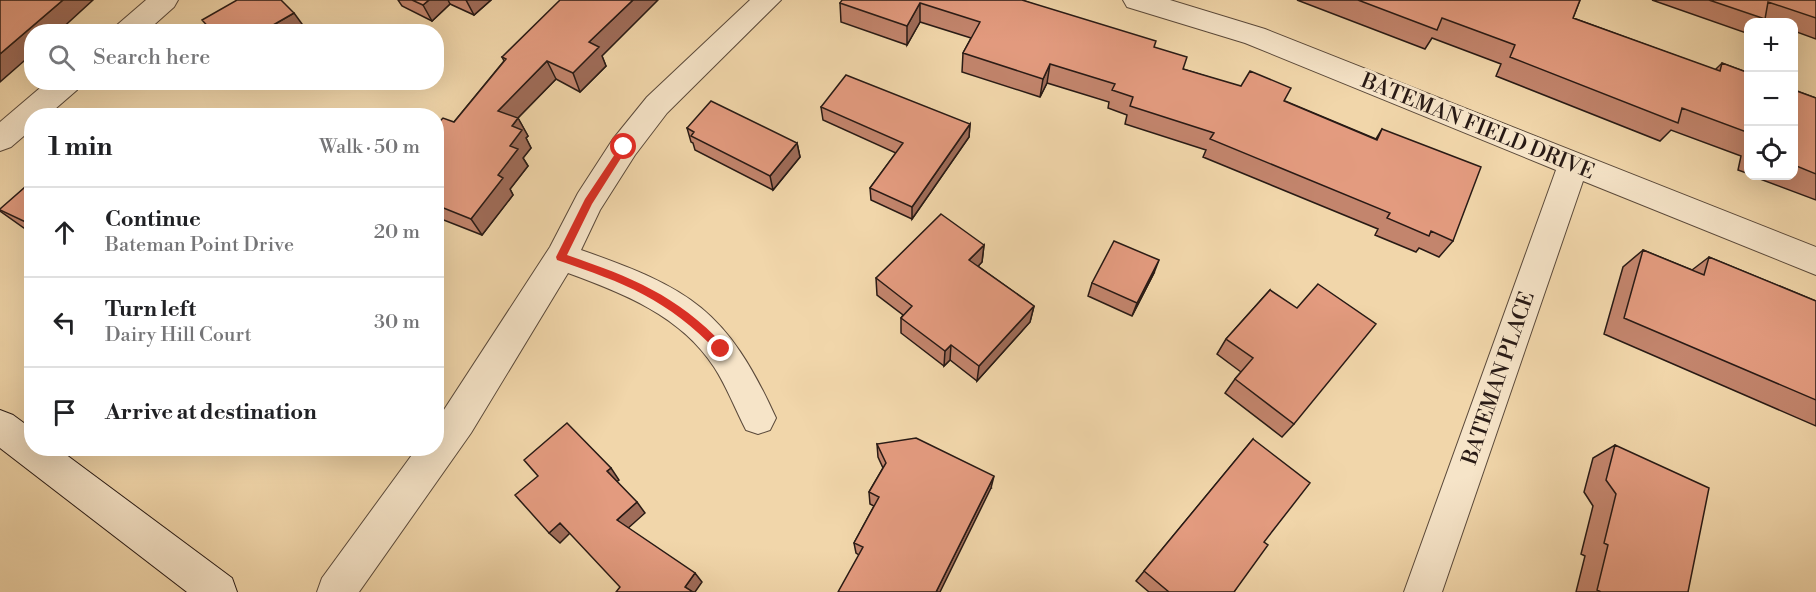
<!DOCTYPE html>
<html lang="en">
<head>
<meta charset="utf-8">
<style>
	:root { --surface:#fff; --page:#f6f6f6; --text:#202124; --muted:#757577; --line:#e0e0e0 }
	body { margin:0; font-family:"Libre Bodoni",serif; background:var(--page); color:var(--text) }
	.controls { position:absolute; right:18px; top:18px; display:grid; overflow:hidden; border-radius:12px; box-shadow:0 6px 24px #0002 }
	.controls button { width:54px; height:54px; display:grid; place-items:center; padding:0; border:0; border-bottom:2px solid var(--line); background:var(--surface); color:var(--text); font:30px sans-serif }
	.stop { position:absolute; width:18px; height:18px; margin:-14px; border:4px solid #d93025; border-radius:50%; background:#fff }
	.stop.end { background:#d93025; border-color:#fff; box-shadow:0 2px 6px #0008 }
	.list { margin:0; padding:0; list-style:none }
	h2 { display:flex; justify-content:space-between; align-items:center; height:78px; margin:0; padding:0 24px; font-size:26px }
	h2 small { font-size:20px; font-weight:400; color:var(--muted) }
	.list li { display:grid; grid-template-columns:39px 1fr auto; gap:18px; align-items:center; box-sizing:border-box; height:90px; padding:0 24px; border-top:2px solid var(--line) }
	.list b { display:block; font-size:22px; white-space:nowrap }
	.list p { margin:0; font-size:20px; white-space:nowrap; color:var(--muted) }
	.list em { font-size:20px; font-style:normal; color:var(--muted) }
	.icon { flex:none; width:33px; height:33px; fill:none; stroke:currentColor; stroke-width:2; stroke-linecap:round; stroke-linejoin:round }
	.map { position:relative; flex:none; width:1816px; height:592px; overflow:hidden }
	.search { position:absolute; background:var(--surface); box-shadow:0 6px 24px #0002; left:24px; top:24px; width:420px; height:66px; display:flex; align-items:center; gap:15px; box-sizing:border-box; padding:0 21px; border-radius:24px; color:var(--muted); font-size:22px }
	.panel { position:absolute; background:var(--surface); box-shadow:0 6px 24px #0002; left:24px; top:108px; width:420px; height:348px; border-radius:24px }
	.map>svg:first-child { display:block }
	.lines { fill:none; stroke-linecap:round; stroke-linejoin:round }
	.minor-casing { stroke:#5a493a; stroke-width:2 }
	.secondary-casing { stroke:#281a15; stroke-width:2 }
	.minor { fill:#f6e4c8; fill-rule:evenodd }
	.secondary { fill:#f6e4c8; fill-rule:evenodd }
	.wall { fill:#c3856d; stroke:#281a15; stroke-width:1.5 }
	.shaded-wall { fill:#9f6c59; stroke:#281a15; stroke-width:1.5 }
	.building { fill:#e39b7f; stroke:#281a15; stroke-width:1.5 }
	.route { fill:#d93025 }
	.labels { text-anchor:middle; stroke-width:6; stroke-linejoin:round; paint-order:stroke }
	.street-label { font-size:21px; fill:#281a15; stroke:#f6e4c8 }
</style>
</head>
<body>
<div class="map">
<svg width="1816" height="592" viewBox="0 0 1816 592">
	<rect width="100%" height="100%" fill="#f1d6aa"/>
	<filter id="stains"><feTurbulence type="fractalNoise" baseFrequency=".00333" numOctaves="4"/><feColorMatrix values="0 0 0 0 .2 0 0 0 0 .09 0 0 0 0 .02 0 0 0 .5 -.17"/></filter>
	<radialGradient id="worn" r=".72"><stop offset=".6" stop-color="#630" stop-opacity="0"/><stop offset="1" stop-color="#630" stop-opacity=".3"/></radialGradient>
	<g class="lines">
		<defs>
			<path id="minor" d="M146,0H178L174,7L146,32H113L117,25Z
				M750,0H781L667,113L635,155L600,210L581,250C690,288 727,310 776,418L770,430L758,434L746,430C735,409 727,387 714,367C681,316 623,293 568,273L471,433L359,592H317L322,578L417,448H436V422L550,247L578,193L613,139L647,97Z
				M1123,0H1170L1265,29L1816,247V275L1583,181L1442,592H1404L1556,170L1245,43L1127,7Z
				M47,82H81L77,90L47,116H32V129L11,147L0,151V122Z"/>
			<path id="secondary" d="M0,410L13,415L32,429V448H57L232,578L237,592H187L0,448Z"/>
		</defs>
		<use href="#minor" class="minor-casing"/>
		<use href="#secondary" class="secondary-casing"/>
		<use href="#minor" class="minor"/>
		<use href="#secondary" class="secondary"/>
	</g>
	<path class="wall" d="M398,0H491L474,15L450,4L432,21L402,6Z
		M1022,0L1154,47L1183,69L1285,101L1376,139L1382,129L1453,241L1439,257L1419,248L1416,252L1375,235L1378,229L1203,157L1206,150L1125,124L1127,115L1108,108L1109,102L1047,83L1040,97L962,72L963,53L971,38L920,22L907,45L841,22L840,3Z
		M1297,0H1580L1573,18L1715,70L1722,63L1749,73V174L1738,170L1741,156L1671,130L1660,141L1496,76L1501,64L1432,38L1425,49Z
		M1652,0H1816V39L1794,31V22H1769L1763,21L1761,22H1749V34Z
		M602,56L606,66L580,92L556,79L518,118L528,136L526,138L531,148L523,158L528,166L510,189L513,195L482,235L436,217V125L454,122L504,61L502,57Z
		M1794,90L1816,98V200L1752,176H1794Z
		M821,107L970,124L969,137L912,219L871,200L870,188L896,153L823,120Z
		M687,128L797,143L800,157L773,190L695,150L693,143L691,142Z
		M32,181V231L24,228L0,211Z
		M984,245L982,262L978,266L1034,306L1030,322L977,381L950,360L944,366L901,333V318L903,315L877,295L876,278Z
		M1643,250L1692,270L1709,257L1816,301V426L1604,334L1623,267Z
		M1154,273L1132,316L1088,296L1092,283Z
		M1270,290L1294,424L1282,437L1225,393L1235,379L1241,372L1217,354L1226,339Z
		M1253,439L1264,542L1234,592H1149L1136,581Z
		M877,444L991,488L859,555L856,553L854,543L874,506L870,504L869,492L883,468L878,457Z
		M1615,445L1688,592H1576L1585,556L1581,554L1593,506L1584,492L1593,458Z"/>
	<path class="shaded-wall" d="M63,0H93L58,32H32V54L0,82V54Z
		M429,0H448L450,4L432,21L423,5Z
		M466,0H491L474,15Z
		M633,0H658L602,56L606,66L580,92L573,73L589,42Z
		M920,3V22L907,45V26Z
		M294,13L305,28L299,32H261Z
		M547,61L556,79L507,129L498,111Z
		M1050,64L1047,83L1040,97L1043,79Z
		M518,118L528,136L526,138L531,148L523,158L528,166L510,189L513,195L482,235L471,219L498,175L510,146L512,126Z
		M970,124L969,137L912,219V207Z
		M797,143L800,157L773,190L770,176Z
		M984,245L982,262L968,277L969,260Z
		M1159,260L1154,273L1132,316L1137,303Z
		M1034,306L1030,322L977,381L979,366Z
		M951,345L950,360L944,366L945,351Z
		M611,468L619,480L616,482L607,471Z
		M994,476L991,488L940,592H936Z
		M637,502L645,513L626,530L617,520Z
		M560,523L570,533L560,543L549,533Z
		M695,573L702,582L695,592H689L685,587Z"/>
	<path class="building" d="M0,0H63L0,54Z
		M237,0H281L294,13L261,32H213L202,20Z
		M412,0H429L423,5Z
		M560,0H633L589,42L599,47L573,73L547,61L498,111L518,118L512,126L522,130L510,146L518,149L498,175L503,178L471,219L436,205V125L443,118L454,122L506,59L502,57Z
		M842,0H1022L1156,41L1154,47L1187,57L1183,69L1241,86L1250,71L1291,88L1284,101L1377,140L1382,129L1481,167L1453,241L1431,231L1429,236L1387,218L1390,213L1210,139L1214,133L1130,106L1133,97L1112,90L1115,84L1050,64L1043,79L963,53L980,22L920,3L907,26L840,3Z
		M1358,0H1580L1573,18L1720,71L1722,63L1749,73V133L1682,108L1678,123L1510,57L1515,45L1442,18L1437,30Z
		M1709,0H1816V18L1768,2L1765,19Z
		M846,75L970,124L912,207L870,188L903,143L821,107Z
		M1794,90L1816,98V174L1794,165Z
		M711,101L797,143L770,176L691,136L694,132L687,128Z
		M32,181V225L0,210V209Z
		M941,214L984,245L969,260L1034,306L979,366L951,345L945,351L901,318L912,306L876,278Z
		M1114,241L1159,260L1137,303L1092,283Z
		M1643,250L1704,275L1709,257L1816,301V400L1624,318Z
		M1318,284L1376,324L1294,424L1235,379L1253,358L1226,339L1270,290L1297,308Z
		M567,423L611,468L607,471L637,502L617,520L695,573L685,587L693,592H616L620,587L560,523L549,533L515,495L538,476L524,460Z
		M916,438L994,476L936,592H838L863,547L854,543L879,497L869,492L886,463L877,444Z
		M1253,439L1310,483L1264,542L1268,545L1234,592H1169L1144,571Z
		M1615,445L1709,488L1688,592H1601L1597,590L1608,545L1604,543L1616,494L1606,480Z"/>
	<path class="route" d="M621,145L628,147L592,204L567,255C633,278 675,294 725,346V352H718C667,299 625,283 557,260L556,257L585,199Z"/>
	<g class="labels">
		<g class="street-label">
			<text transform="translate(1478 126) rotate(22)" y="7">BATEMAN FIELD DRIVE</text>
			<text transform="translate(1498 378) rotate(-71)" y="7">BATEMAN PLACE</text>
		</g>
	</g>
	<rect width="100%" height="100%" filter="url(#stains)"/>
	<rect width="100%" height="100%" fill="url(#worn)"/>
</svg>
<div class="controls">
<button>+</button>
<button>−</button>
<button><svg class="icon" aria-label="locate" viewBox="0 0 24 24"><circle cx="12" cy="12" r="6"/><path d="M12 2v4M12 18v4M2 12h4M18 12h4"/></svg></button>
</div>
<div class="stop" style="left:624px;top:147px"></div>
<div class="stop end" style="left:721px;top:349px"></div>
<div class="search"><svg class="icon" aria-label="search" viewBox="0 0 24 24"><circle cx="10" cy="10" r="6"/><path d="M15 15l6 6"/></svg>Search here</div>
<section class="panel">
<h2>1 min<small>Walk · 50 m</small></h2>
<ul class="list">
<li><svg class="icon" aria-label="ahead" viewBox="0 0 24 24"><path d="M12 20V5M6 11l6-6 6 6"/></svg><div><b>Continue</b><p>Bateman Point Drive</p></div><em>20 m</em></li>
<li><svg class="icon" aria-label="left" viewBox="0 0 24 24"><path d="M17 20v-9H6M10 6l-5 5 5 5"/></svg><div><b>Turn left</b><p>Dairy Hill Court</p></div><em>30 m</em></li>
<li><svg class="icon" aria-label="arrive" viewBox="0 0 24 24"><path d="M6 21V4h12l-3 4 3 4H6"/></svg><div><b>Arrive at destination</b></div></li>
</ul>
</section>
</div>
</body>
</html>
